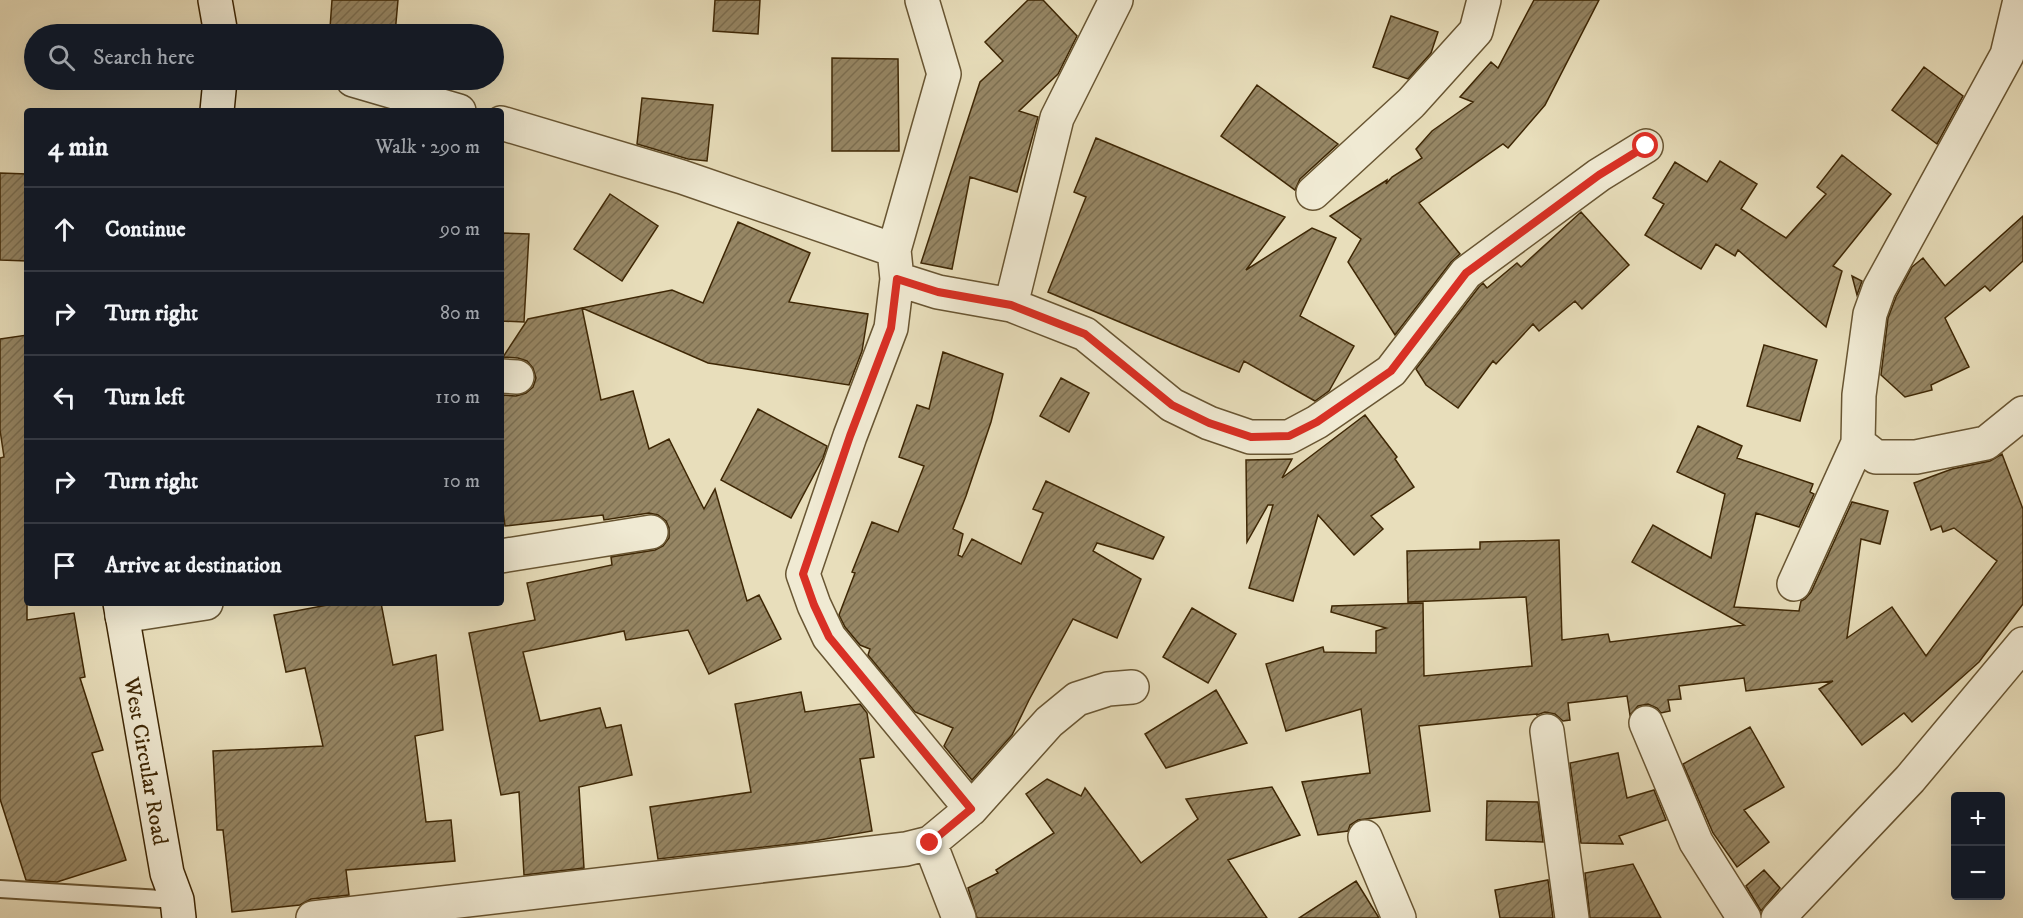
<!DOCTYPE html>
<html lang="en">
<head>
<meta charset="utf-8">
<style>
	:root { --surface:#171b24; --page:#20242c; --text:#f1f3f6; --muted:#9ea1a6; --line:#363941 }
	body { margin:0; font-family:"IM FELL DW Pica",serif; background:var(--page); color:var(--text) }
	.controls { position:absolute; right:18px; bottom:18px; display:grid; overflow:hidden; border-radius:6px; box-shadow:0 6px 24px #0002 }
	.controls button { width:54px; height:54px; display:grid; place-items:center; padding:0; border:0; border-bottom:2px solid var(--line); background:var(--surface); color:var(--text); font:30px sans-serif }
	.stop { position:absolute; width:18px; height:18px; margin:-14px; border:4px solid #d93025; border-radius:50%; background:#fff }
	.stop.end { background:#d93025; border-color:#fff; box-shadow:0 2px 6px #0008 }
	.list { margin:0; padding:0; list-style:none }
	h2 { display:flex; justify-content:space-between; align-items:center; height:78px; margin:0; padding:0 24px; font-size:26px }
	h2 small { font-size:20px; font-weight:400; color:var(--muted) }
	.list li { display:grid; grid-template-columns:39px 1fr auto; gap:18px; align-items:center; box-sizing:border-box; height:84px; padding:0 24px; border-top:2px solid var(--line) }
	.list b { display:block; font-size:22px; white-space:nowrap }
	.list em { font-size:20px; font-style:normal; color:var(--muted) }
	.icon { flex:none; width:33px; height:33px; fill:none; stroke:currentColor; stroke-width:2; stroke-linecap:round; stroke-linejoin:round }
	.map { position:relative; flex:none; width:2023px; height:918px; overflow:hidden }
	.search { position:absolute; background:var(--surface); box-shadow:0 6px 24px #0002; left:24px; top:24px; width:480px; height:66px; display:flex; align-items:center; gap:15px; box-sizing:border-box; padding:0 21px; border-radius:33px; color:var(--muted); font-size:22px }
	.panel { position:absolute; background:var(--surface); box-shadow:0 6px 24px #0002; left:24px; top:108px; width:480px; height:498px; border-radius:6px }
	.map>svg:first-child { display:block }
	.building { fill:url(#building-hatch); stroke:#3e2705; stroke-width:1.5 }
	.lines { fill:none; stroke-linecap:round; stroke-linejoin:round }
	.lane-casing { stroke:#685532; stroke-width:20 }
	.street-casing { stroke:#685532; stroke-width:36 }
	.secondary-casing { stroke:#3e2705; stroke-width:36 }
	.lane { stroke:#f0ead3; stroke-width:16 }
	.street { stroke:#f0ead3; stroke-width:33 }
	.secondary { stroke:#f0ead3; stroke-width:33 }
	.route { stroke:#d93025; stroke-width:8 }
	.labels { text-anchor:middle; stroke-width:5; stroke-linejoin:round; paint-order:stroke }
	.street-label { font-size:22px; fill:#3e2705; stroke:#f0ead3 }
</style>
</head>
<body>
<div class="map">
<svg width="2023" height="918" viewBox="0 0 2023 918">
	<defs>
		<pattern id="building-hatch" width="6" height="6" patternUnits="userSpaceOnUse" patternTransform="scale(1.5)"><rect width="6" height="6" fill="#968664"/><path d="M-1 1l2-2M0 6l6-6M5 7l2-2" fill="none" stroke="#7c6e50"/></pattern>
	</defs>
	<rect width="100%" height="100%" fill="#e8debb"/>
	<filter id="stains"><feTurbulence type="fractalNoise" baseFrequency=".00333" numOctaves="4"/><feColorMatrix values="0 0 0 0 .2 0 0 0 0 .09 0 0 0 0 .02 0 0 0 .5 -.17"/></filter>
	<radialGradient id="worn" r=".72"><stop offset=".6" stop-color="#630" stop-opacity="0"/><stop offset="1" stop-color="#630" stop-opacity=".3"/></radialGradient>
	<path class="building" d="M332,0H398L395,34L330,28Z
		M715,0H760L758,34L713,31Z
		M1028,0H1043L1077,36L1058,74L1019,111L1038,117L1017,192L970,177L952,269L921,263L980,82L1003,61L985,42Z
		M1534,0H1599L1545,105L1508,148L1503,144L1419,203L1460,254L1451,262L1395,335L1348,262L1361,239L1330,216L1387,180L1386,184L1392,177L1422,158L1416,149L1432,131L1473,102L1460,97L1491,62L1498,68Z
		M1391,16L1438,32L1431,53L1408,79L1373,67Z
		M832,58L898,59L899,151H832Z
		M1924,67L1963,96L1937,144L1892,110Z
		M1257,85L1338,144L1300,179L1295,190L1221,136Z
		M642,98L713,105L707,161L688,159L637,144Z
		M1096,138L1285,217L1246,270L1312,228L1336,238L1300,316L1354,346L1329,391L1315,401L1244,361L1239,372L1048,292L1086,197L1074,192Z
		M1842,155L1891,194L1833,266L1842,271L1826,327L1738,250L1735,256L1716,244L1701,269L1645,235L1664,204L1653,198L1675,162L1707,182L1720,161L1757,184L1741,209L1786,238L1826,194L1817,187Z
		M0,173L27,174V261L0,260Z
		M610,194L658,226L622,281L574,249Z
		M1581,212L1629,265L1582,309L1575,301L1539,331L1533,324L1496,364L1493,361L1458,408L1426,385L1416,369L1479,287L1483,283L1487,288L1517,263L1521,267Z
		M2023,216V261L1990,291L1985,286L1945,318L1969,367L1931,385L1932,390L1905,397L1881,375L1888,318L1896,297L1912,267L1923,258L1945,286Z
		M738,222L810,253L789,302L868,314L862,351L849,385L708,363L582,308L672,290L703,303Z
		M501,233L529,234L524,322L501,321Z
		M1852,276L1862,281L1857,295Z
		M582,308L601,400L633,391L649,449L669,439L704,509L715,489L747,601L759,595L781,639L709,674L688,630L626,640L624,631L523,652L540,721L600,708L606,728L621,725L632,775L579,787L584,868L524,875L519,792L501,795L469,633L535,620L527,583L612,565L611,557L655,550L663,546L669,538V528L666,521L658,515L649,513L604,520L603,515L505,526L501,496V395L516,396L526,393L533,387L536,378L533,368L527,361L518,358L503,357L528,319Z
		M27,335V620L74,613L85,677L80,678L103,750L92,753L126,860L57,882L26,880L0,799V458L4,457L0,430V339Z
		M1764,345L1817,360L1800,421L1747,406Z
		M943,352L1003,374L991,422L966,496L953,529L963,534L958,555L962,557L972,539L1021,564L1043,513L1033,509L1046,481L1164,537L1153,559L1097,543L1093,551L1141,579L1117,638L1073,619L1029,700L1012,735L972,780L944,746L953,728L915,712L868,655L870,649L860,645L845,627L839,615L855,573L852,572L872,522L898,532L924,466L899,457L917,405L929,409Z
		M1061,378L1089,393L1069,432L1040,416Z
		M758,409L827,446L823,458L791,518L721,480Z
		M1365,415L1397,457L1395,459L1414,487L1371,516L1383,529L1354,555L1318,515L1293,601L1249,588L1273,505H1268L1247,542L1246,460L1292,459L1282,478Z
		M1698,426L1742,446L1737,458L1813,484L1810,492L1814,494L1799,527L1756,513L1734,607L1799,611L1801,601L1805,599L1811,592L1852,502L1888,511L1880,544L1861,539L1847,638L1892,607L1926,656L1997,561L1954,528L1943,532L1941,526L1931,530L1914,483L1952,469L1990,461L2002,454L2023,509V604L1979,662L1912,722L1904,713L1862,745L1819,689L1833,681L1746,691L1744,678L1679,686L1681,699L1668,700L1670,711L1661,713L1657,708L1648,704L1638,706L1630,715L1627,696L1568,703L1570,720L1563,721L1555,714L1545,712L1537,715V714L1419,726L1430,811L1358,820L1350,825L1348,831L1318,835L1302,782L1370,773L1361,709L1286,731L1266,664L1323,647L1324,652L1376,653V631L1386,628L1331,612L1332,606L1423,603L1424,676L1532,666L1526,597L1408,602L1407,551L1480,549V542L1559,540L1562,640L1608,634L1610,642L1744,625L1632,562L1653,525L1711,558L1725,494L1677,472Z
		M338,603H381L393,665L436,655L443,730L415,736L426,822L451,820L455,861L346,870L349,895L311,899L300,905L232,912L223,830H217L213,751L323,746L305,668L286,672L274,615Z
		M1192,608L1236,634L1208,683L1163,657Z
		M1216,690L1247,743L1166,768L1145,734Z
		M801,692L805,712L860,704L867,713L874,757L860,759L872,831L808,842L658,859L650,807L751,792L735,704Z
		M1750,727L1784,787L1744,810L1769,842L1737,867L1713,833L1683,764Z
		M1618,753L1627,798L1654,790L1666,820L1619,836L1623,844L1581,843L1570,763Z
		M1047,779L1081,796L1085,788L1141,863L1198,819L1186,799L1272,787L1300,835L1228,860L1267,918H977L968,888L998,873L996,870L1054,833L1026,794Z
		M1487,801L1538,802L1543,842L1486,840Z
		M1633,864L1661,918H1590L1585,873Z
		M1764,870L1780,888L1761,911L1746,886Z
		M1548,880L1553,918H1500L1495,890Z
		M1356,881L1379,918H1299Z"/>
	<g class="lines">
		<defs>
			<path id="lane" d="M0,889L177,900"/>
			<path id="street" d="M922,0L944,74L894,250L897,279L891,328L850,436L803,574L814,605L829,637L971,809
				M353,80L459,111
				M501,123L682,177L894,250
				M1313,193L1411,103L1476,31L1484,0
				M897,279L938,292L1011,305L1085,334L1172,405L1209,423L1250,437H1289L1317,422L1391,371L1466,273L1599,175L1646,146
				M1011,305L1057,118L1116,0
				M501,376L517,377
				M1858,443L1876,457H1916L1986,443L2023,413
				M501,556L651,532
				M1794,584L1858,443L1859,395L1870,314L1879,289L2007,55L2020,0
				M122,616L206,603
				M1646,723L1696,842L1744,918
				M1547,731L1572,918
				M1365,837L1399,918
				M930,843L959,918
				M313,918L906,849L930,843L971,809L1049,722L1077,699L1108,689L1132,687
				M1778,918L1910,779L2023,644"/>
			<path id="secondary" d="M215,0L221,34
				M217,111L220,80
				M120,603L167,873L177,900L179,918"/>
		</defs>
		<use href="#lane" class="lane-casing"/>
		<use href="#street" class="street-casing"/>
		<use href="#secondary" class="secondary-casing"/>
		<use href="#lane" class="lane"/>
		<use href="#street" class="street"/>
		<use href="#secondary" class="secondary"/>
	</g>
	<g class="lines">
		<path class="route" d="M930,843L971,809L829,637L814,605L803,574L850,436L891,328L897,279L938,292L1011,305L1085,334L1172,405L1209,423L1251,437L1289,436L1317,422L1391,371L1466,273L1599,175L1646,146"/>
	</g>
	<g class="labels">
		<g class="street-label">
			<text transform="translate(147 761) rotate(80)" y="8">West Circular Road</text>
		</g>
	</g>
	<rect width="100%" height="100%" filter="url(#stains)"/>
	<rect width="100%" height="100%" fill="url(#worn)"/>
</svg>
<div class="controls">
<button>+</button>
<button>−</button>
</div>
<div class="stop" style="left:1646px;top:146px"></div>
<div class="stop end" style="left:930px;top:843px"></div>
<div class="search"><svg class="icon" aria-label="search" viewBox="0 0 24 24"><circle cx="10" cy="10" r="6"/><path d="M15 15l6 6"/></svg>Search here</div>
<section class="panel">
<h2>4 min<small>Walk · 290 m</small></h2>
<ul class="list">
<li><svg class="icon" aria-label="ahead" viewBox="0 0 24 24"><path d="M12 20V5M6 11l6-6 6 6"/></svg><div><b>Continue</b></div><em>90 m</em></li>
<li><svg class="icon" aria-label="right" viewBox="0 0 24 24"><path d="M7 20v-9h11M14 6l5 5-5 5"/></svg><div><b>Turn right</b></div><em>80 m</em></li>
<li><svg class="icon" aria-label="left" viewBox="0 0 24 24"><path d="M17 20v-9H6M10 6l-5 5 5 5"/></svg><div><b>Turn left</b></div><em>110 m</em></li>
<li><svg class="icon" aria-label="right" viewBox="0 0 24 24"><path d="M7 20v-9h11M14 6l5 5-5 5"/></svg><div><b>Turn right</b></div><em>10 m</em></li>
<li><svg class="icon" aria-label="arrive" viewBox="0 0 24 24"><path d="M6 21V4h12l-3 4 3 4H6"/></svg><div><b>Arrive at destination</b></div></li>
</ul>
</section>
</div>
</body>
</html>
